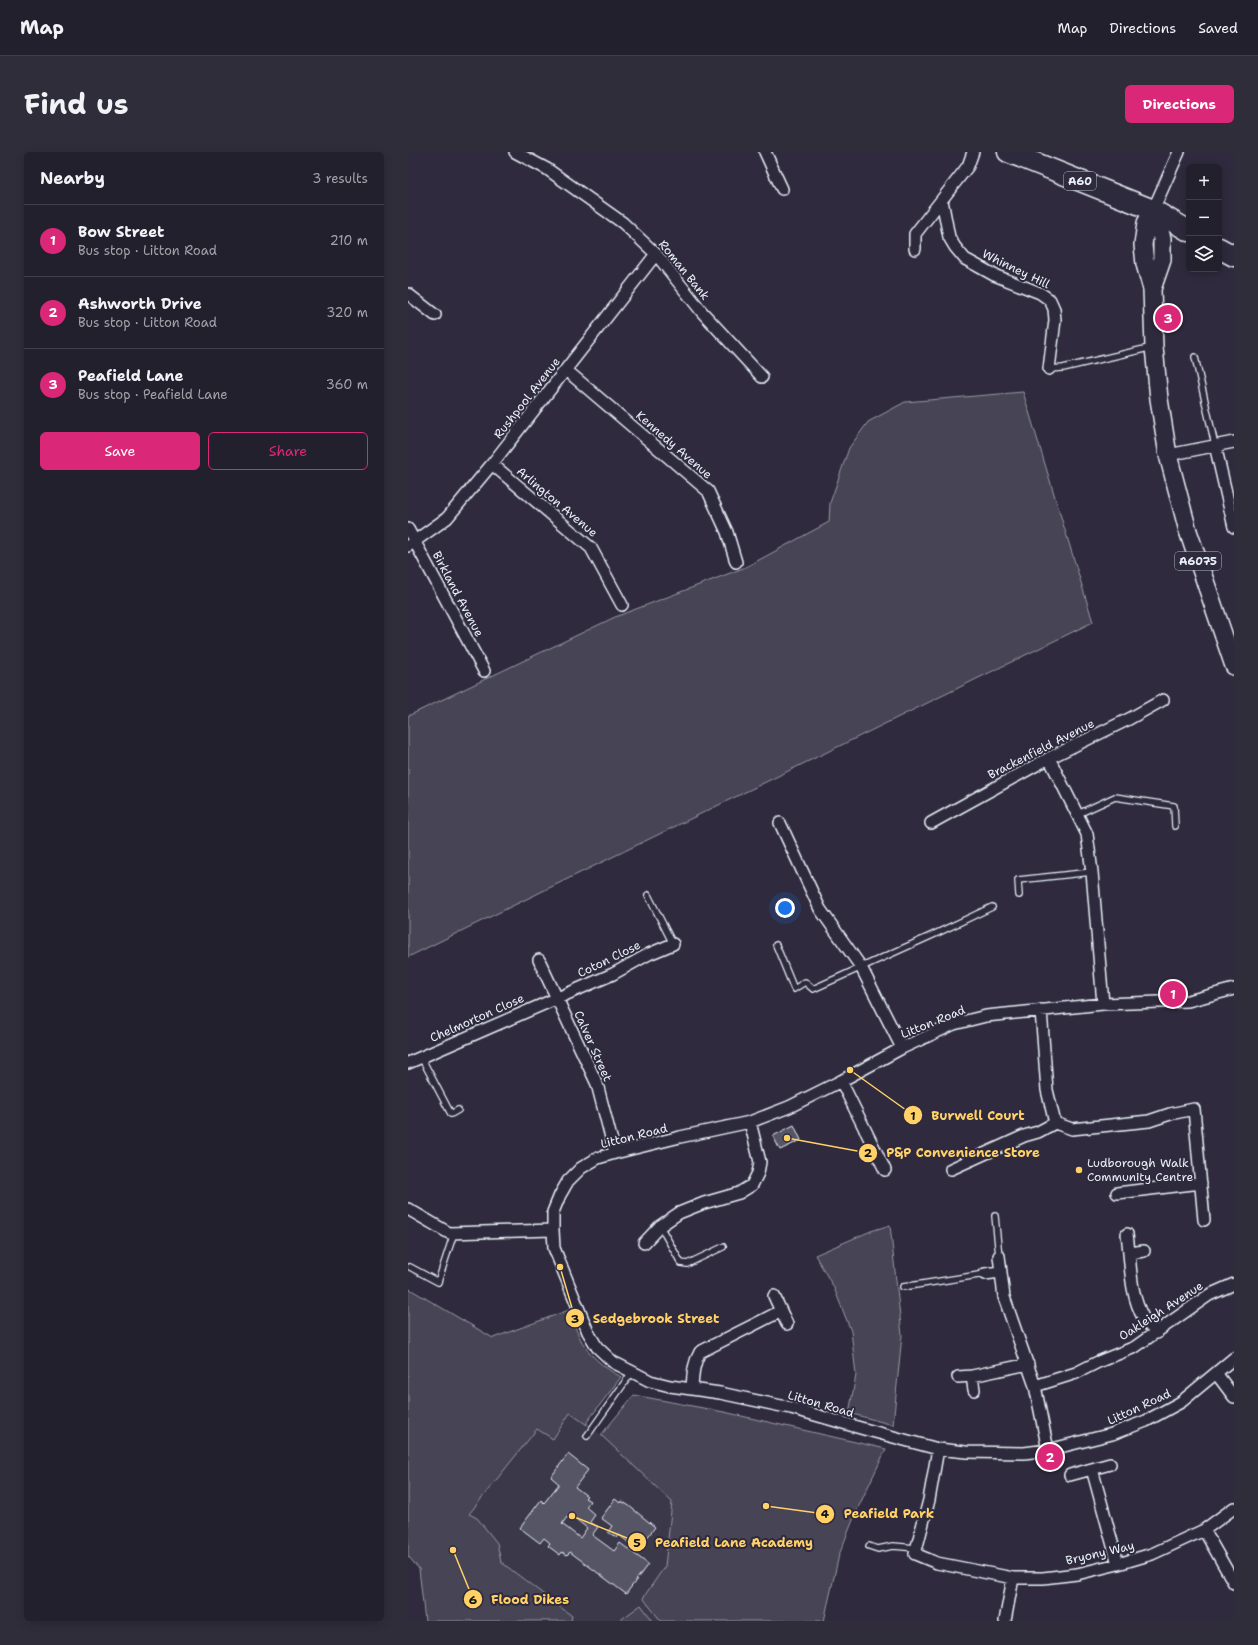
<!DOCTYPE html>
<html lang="en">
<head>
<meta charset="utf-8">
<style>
	:root { --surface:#23202e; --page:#2f2d3a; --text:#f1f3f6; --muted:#a3a3aa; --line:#403e4a; --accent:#db2777 }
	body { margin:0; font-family:"Shantell Sans",sans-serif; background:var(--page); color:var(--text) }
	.controls { position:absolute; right:12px; top:12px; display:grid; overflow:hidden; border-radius:6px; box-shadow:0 2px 10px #0003 }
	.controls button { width:36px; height:36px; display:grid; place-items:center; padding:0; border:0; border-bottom:1px solid var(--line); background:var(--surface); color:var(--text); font:20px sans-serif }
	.you { position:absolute; left:377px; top:756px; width:14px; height:14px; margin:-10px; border:3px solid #fff; border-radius:50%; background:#1a73e8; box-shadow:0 0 0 6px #1a73e833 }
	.badge { display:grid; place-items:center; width:26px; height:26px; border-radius:50%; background:var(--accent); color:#fff; font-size:13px; font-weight:700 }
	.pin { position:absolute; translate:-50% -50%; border:2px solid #fff; box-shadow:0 1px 4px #0006 }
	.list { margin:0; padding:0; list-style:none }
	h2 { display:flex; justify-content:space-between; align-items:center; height:52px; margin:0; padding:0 16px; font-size:17px }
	h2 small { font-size:13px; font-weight:400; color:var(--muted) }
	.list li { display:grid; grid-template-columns:26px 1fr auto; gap:12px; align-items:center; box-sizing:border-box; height:72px; padding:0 16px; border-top:1px solid var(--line) }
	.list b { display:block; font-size:15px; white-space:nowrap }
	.list p { margin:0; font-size:13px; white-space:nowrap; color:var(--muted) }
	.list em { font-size:13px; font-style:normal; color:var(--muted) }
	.actions { display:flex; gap:8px; padding:12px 16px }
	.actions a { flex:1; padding:9px 0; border:1px solid var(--accent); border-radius:6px; text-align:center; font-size:14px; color:var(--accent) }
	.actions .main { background:var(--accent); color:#fff }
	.icon { flex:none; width:22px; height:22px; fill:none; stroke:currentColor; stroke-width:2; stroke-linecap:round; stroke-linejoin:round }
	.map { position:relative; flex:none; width:826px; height:1469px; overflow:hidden; border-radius:6px }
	header { display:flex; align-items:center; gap:24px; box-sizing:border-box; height:56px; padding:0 20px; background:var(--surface); border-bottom:1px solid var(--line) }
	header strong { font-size:19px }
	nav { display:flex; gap:22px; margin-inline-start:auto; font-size:14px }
	.intro { display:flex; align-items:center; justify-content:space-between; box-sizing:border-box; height:96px; padding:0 24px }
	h1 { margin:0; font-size:28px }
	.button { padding:10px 18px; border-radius:6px; background:var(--accent); color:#fff; font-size:14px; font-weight:700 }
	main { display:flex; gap:24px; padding:0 24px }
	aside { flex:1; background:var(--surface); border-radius:6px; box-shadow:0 2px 10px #0003 }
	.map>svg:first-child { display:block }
	.built { fill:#3b3749 }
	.green { fill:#464455; stroke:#979aa6 }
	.building { fill:#575565; stroke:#e8f1f8; fill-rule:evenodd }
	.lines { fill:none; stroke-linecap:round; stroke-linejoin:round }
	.lane-casing { stroke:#e8f1f8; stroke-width:8 }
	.street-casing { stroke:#e8f1f8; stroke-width:14 }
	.primary-casing { stroke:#e8f1f8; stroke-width:20 }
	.highway-casing { stroke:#e8f1f8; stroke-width:23 }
	.lane { stroke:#2f2a3d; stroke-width:5.5 }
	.street { stroke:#2f2a3d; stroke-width:11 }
	.primary { stroke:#2f2a3d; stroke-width:17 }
	.highway { stroke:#2f2a3d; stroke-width:20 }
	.poi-dot { fill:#ffd166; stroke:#2f2a3d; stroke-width:1.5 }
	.labels { text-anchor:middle; stroke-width:4; stroke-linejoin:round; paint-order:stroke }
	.shield { fill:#2f2a3d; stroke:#b0b5c0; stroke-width:1 }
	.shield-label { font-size:11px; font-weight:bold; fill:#e8f1f8 }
	.street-label { font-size:12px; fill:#e8f1f8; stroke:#2f2a3d }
	.poi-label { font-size:12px; fill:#e8f1f8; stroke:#2f2a3d; text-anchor:start }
	.leader { fill:none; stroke:#ffd166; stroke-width:1.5 }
	.callout-dot { fill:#ffd166; stroke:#2f2a3d; stroke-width:1.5 }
	.mark-label { font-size:12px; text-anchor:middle; font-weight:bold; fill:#111 }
	.callout-label { font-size:13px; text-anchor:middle; font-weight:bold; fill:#ffd166; stroke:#2f2a3d; stroke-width:4; stroke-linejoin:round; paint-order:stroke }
</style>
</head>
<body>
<header>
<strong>Map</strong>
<nav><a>Map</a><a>Directions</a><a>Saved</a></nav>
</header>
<div class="intro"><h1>Find us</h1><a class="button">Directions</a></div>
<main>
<aside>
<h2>Nearby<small>3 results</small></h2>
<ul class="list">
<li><span class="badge">1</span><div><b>Bow Street</b><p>Bus stop · Litton Road</p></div><em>210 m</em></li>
<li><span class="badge">2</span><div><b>Ashworth Drive</b><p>Bus stop · Litton Road</p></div><em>320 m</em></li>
<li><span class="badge">3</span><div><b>Peafield Lane</b><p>Bus stop · Peafield Lane</p></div><em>360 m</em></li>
</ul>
<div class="actions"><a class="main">Save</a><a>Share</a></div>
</aside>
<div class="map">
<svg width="826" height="1469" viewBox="0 0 826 1469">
	<rect width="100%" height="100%" fill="#2f2a3d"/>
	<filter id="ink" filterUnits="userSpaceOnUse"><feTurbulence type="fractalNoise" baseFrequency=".025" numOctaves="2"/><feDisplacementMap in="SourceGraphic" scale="8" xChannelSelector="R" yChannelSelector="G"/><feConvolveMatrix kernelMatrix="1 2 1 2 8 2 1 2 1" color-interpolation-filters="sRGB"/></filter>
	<g filter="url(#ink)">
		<path class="built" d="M162,1261L179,1273V1270L264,1350L257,1414L235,1446L253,1469H163V1464L93,1410L89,1391L61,1362L129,1277Z"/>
		<path class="green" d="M615,240L685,470L0,805V564L207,465L338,415L421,370L422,351L441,296L460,270L497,250Z
			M482,1073L494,1183L485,1273L441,1261L448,1223L443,1179L426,1136L407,1103L463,1079Z
			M0,1136L85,1186L161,1158C164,1166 167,1176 171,1184C179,1202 196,1216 213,1225L179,1270V1273L162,1261L145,1287L129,1277L61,1362L69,1366L89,1391L93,1410L164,1464L163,1469H17L11,1417L0,1404Z
			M226,1243L316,1260L478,1297L449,1358L431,1403L416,1469H253L235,1446L257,1414L264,1350L193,1283Z
			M233,1453L245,1469H211Z"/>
		<path class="building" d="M386,973L393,988L372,998L365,984Z
			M160,1302L180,1318L167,1335L179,1344L177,1346L182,1349L178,1355L187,1363L182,1370L190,1375L184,1383L206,1399L212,1391L240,1412L218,1442L162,1400L159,1403L154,1400L152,1403L140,1394L142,1391L136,1386L132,1391L112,1376L133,1348L136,1351L151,1332L143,1325ZM164,1364L179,1376L172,1386L154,1372L159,1365L162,1367Z
			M207,1347L212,1351L213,1349L220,1353L247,1375L230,1398L211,1383L209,1386L200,1380L204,1374L193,1366Z"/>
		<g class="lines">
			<defs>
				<path id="lane" d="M787,205L807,293
					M641,217L655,216L745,195
					M670,662L707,645L766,654L767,674
					M240,743L265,792
					M611,743L610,728L684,720
					M368,793L386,837L397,830L405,837L527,782L584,755
					M13,905L43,962L50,958
					M587,1064L591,1104
					M252,1074L273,1111L279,1112L315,1095
					M2,1115L30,1130L46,1081
					M495,1135L577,1122
					M179,1284L224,1220
					M461,1394L470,1397L485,1394L508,1396"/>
				<path id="street" d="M107,0L139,17L215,71L248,102L294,160L354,225
					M357,0L374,37
					M534,48L541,85L547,95L557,107L586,123L632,141L642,148L646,157L647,168L641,217
					M745,58L771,0
					M507,97V82L560,14L565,0
					M0,142L27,163
					M158,218L300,339L319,380L328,410
					M807,293L826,375
					M760,303L826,290
					M84,312L183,396L214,453
					M0,377L76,519
					M0,394L39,366L84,312L248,102
					M641,606L679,682L684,720L695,852
					M372,671L412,757L453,815L494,896
					M523,671L641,606L721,567L755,548
					M131,808L189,932L207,1001
					M826,837L780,849L695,852L578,864L546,872L494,896L433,929L381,955L342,970L272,985L207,1001L190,1006L173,1016L160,1029L152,1043L145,1060V1078L146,1096L180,1180L189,1195L205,1210L242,1229L262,1234L312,1241L383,1256L456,1277L530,1297L558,1300L616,1301L640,1298L704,1282L738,1269L773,1250L826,1206
					M633,858L639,938L647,971L664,977L741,969L762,962L786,957L796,1068
					M0,911L205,822L241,802L265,792
					M433,929L477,1018
					M543,1017L616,984L630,980L647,971
					M709,1041L793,1031
					M0,1057L41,1081L145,1078
					M719,1082C723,1110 721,1142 736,1167C739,1172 744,1176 749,1181
					M236,1091L252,1074L271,1061L296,1051L331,1041L344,1033L350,1021L352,1010L342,970
					M722,1101L736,1099
					M591,1104L596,1145L627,1234L640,1298
					M577,1122L592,1120
					M366,1144L379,1172
					M808,1221L826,1245
					M564,1224L566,1238
					M550,1225L564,1224L620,1212
					M627,1234L668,1221L690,1210L727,1195L801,1143L826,1132
					M284,1236C285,1223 285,1212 292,1200L373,1159
					M530,1297L521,1348L507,1402L529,1411L605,1426H635L669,1422L710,1412L744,1402L796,1378L826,1356
					M684,1317L710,1412
					M662,1323L702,1312
					M796,1378L826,1431
					M597,1469L605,1426"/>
				<path id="primary" d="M745,58L738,71L735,93L737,112L744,137L746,195L751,247L760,303L780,379L826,514
					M744,137L754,108V86L745,58"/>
				<path id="highway" d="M600,0L745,58L781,79
					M811,96L826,104"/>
			</defs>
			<use href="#lane" class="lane-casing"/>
			<use href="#street" class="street-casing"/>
			<use href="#primary" class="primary-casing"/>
			<use href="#highway" class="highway-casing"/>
			<use href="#lane" class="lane"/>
			<use href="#street" class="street"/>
			<use href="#primary" class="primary"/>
			<use href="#highway" class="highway"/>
		</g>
	</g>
	<circle class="poi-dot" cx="671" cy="1018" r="4"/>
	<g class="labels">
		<g class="shield">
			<rect x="656" y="20" width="32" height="18" rx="3"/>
			<rect x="767" y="400" width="46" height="18" rx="3"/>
		</g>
		<g class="shield-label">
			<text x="672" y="33">A60</text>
			<text x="790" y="413">A6075</text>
		</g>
		<g class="street-label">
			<text transform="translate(608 117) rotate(26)" y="4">Whinney Hill</text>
			<text transform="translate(276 118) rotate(51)" y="4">Roman Bank</text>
			<text transform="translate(119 246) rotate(-52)" y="4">Rushpool Avenue</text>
			<text transform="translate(266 293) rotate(41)" y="4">Kennedy Avenue</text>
			<text transform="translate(149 350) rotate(40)" y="4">Arlington Avenue</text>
			<text transform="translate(50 442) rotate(62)" y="4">Birkland Avenue</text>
			<text transform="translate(633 597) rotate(-27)" y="4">Brackenfield Avenue</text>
			<text transform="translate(201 807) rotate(-26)" y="4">Coton Close</text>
			<text transform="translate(69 866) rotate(-24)" y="4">Chelmorton Close</text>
			<text transform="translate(525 870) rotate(-22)" y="4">Litton Road</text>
			<text transform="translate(185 894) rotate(66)" y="4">Calver Street</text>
			<text transform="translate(226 984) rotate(-14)" y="4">Litton Road</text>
			<text transform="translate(753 1159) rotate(-33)" y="4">Oakleigh Avenue</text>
			<text transform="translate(413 1252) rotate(16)" y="4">Litton Road</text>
			<text transform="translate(731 1255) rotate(-25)" y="4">Litton Road</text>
			<text transform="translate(692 1401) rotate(-13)" y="4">Bryony Way</text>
		</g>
		<g class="poi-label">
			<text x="679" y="1015">Ludborough Walk<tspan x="679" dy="14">Community Centre</tspan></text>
		</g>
	</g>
	<path class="leader" d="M442 918L505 963M379 986L460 1001M152 1115L167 1166M358 1354L417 1362M164 1364L229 1390M45 1398L65 1447"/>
	<g class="callout-dot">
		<circle cx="442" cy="918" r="4"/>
		<circle cx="379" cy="986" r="4"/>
		<circle cx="152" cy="1115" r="4"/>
		<circle cx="358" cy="1354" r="4"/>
		<circle cx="164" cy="1364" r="4"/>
		<circle cx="45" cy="1398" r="4"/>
		<circle cx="505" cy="963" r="10"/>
		<circle cx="460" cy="1001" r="10"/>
		<circle cx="167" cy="1166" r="10"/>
		<circle cx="417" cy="1362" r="10"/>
		<circle cx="229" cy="1390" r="10"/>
		<circle cx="65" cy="1447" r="10"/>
	</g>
	<g class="mark-label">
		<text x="505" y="968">1</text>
		<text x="460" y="1005">2</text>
		<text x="167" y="1171">3</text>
		<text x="417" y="1366">4</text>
		<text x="229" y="1395">5</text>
		<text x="65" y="1452">6</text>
	</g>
	<g class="callout-label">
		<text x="570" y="968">Burwell Court</text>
		<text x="555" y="1005">P&amp;P Convenience Store</text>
		<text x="248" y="1171">Sedgebrook Street</text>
		<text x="481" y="1366">Peafield Park</text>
		<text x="326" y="1395">Peafield Lane Academy</text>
		<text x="122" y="1452">Flood Dikes</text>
	</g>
</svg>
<div class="controls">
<button>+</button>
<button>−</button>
<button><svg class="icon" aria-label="layers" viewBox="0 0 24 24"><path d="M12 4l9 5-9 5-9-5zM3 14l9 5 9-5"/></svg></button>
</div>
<div class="you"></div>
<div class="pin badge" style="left:765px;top:842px">1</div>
<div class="pin badge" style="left:642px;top:1305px">2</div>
<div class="pin badge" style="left:760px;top:166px">3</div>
</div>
</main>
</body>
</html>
